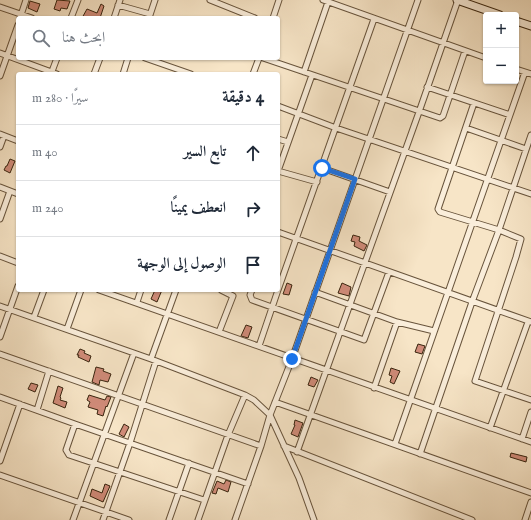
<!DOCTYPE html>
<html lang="ar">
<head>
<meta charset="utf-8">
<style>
	:root { --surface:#fff; --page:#f6f6f7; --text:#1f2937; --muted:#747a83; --line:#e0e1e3 }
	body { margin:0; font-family:"IM FELL English",Amiri,serif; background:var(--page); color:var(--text); direction:rtl }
	.controls { position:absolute; right:12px; top:12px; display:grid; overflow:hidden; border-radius:4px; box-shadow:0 1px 3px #0004 }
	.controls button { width:36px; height:36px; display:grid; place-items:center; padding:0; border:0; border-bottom:1px solid var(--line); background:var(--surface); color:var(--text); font:20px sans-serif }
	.stop { position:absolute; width:12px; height:12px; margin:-9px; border:3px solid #1a73e8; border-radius:50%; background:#fff }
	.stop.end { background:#1a73e8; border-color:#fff; box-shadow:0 1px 4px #0008 }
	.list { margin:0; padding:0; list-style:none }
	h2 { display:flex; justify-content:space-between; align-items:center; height:52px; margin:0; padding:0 16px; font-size:17px }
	h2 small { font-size:13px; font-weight:400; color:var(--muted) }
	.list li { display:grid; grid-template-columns:26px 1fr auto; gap:12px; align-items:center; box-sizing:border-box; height:56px; padding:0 16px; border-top:1px solid var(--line) }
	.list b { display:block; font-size:15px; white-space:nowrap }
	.list em { font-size:13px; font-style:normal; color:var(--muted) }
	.icon { flex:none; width:22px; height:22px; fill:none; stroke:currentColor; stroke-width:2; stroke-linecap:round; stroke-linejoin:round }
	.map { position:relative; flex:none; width:531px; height:520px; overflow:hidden; direction:ltr }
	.search { position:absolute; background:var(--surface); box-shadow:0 1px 3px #0004; left:16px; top:16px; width:264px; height:44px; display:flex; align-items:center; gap:10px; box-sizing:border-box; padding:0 14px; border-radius:4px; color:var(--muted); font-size:15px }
	.panel { position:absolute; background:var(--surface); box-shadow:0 1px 3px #0004; left:16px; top:72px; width:264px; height:220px; border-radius:4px; direction:rtl }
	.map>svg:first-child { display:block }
	.building { fill:#d08b79; stroke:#38240e }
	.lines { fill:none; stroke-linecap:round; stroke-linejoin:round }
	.street-casing { stroke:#68543c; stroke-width:7 }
	.secondary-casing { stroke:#38240e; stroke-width:9 }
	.street { stroke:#faeedb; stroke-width:5 }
	.secondary { stroke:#faeedb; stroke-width:7 }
	.route { stroke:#1a73e8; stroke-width:5 }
</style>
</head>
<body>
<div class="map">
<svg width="531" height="520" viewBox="0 0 531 520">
	<rect width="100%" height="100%" fill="#f7e5c7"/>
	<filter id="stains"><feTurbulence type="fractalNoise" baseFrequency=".005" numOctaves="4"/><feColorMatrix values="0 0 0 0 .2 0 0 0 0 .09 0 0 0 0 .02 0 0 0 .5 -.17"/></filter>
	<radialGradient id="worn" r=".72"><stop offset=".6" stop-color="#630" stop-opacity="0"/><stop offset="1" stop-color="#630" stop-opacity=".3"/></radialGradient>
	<path class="building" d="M57,0L70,1L67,9L61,8L60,11L54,9Z
		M30,1L40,4L37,12L28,8Z
		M101,4L104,6L100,18H82L87,9L97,13Z
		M10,159L15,161L10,173L4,170L6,166H7Z
		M353,235L360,237L359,241L367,245L364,251L354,246L355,242L351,241Z
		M287,283L292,285L289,295L283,294Z
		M342,283L351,287L349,296L338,293Z
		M155,290H162L157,302L151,299Z
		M246,325L252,327L248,338L241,336Z
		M418,344L425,346L422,354L415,352Z
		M80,349L85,351L84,353L91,356L89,362L78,357L79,355H77Z
		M96,367L104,369L103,371L111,374L108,382L100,380L99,385L92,382Z
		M391,368L400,371L394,384L390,382L392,376L389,375Z
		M311,377L318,380L314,387L308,385Z
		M31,383L38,385L35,392L28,389Z
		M58,386L63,388L60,397L61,398L60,400L67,402L65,408L53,403Z
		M89,395L105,400L107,396L111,397L107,407L106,406L103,416L97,414L98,410L88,407L90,402L87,400Z
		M295,420L303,423L298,437L291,434L295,425H294Z
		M124,424L129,427L124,437L119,434Z
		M511,453L527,457L526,462L510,457Z
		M226,480L231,482L228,492L218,488L216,494L212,493L217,481L224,484Z
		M105,484L110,486L103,502L90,496L92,489L102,493Z"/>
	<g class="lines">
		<defs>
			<path id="street" d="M210,0L255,18
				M323,0L486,58
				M118,5L150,14
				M0,7L32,18
				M20,18L26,0
				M71,18L78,0
				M114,18L120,0
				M149,18L155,0
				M273,18L279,0
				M0,53L57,74
				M145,58L191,74
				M263,58L440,118L443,116L465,51
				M516,69L531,74
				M304,72L328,2
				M51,74L57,58
				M94,74L100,58
				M123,74L128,58
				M253,74L259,58
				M0,76L18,25
				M427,87L510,115
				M474,103L438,209L440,212L499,230L521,239L516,257L475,381L531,400
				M278,106L336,128L531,194
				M466,128L526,149
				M0,134L18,141
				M278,139L288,142
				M0,147L4,136
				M322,168L390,192
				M278,171L312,75
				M278,171L317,182
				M0,187L18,194
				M0,219L10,191
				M278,232L531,322
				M0,256L18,263
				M99,290L531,442
				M252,290L250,295L252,300L364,340L389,272
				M278,290L374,19
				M315,292L397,322L434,331
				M137,302L141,290
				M0,306L151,359L245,395L254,400L270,415L299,478L314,520
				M34,317L44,290
				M67,329L81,290
				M219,332L233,296L221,290
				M0,337L18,286
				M259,346L278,290
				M0,354L261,446
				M151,359L176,290
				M374,388L397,322
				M0,397L75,424
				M275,402L531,493
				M37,410L49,371
				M490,428L528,322
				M522,439L531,412
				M395,444L525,72
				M284,446L472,520
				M297,452L419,112L458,0
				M420,454L472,302L499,230L531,135
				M0,461L20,404
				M0,475L129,520
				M204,500L69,455L66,450L75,424L248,484
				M73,520L134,353
				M103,520L130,443L156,361
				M169,520L189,463
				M198,520L228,435L245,395
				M235,520L261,446L270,415L292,359L418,0
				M525,520L531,502"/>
			<path id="secondary" d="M457,0L500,15
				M516,21L531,26"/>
		</defs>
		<use href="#street" class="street-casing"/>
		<use href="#secondary" class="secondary-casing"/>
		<use href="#street" class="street"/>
		<use href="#secondary" class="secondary"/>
	</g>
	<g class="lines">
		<path class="route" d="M292,359L355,179L322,168"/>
	</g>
	<rect width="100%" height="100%" filter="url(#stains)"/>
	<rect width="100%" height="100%" fill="url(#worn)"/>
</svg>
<div class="controls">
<button>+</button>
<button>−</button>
</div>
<div class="stop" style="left:322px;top:168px"></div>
<div class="stop end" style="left:292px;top:359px"></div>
<div class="search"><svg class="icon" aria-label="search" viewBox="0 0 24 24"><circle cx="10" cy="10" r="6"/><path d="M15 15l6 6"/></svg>ابحث هنا</div>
<section class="panel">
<h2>4 دقيقة<small>سيرًا · 280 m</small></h2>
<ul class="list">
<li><svg class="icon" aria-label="ahead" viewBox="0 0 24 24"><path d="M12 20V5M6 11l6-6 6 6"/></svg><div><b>تابع السير</b></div><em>40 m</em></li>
<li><svg class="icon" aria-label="right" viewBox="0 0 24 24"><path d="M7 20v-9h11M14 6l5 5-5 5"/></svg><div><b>انعطف يمينًا</b></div><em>240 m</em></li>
<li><svg class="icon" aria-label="arrive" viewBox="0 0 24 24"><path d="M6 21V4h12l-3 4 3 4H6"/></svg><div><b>الوصول إلى الوجهة</b></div></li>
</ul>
</section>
</div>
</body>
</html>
